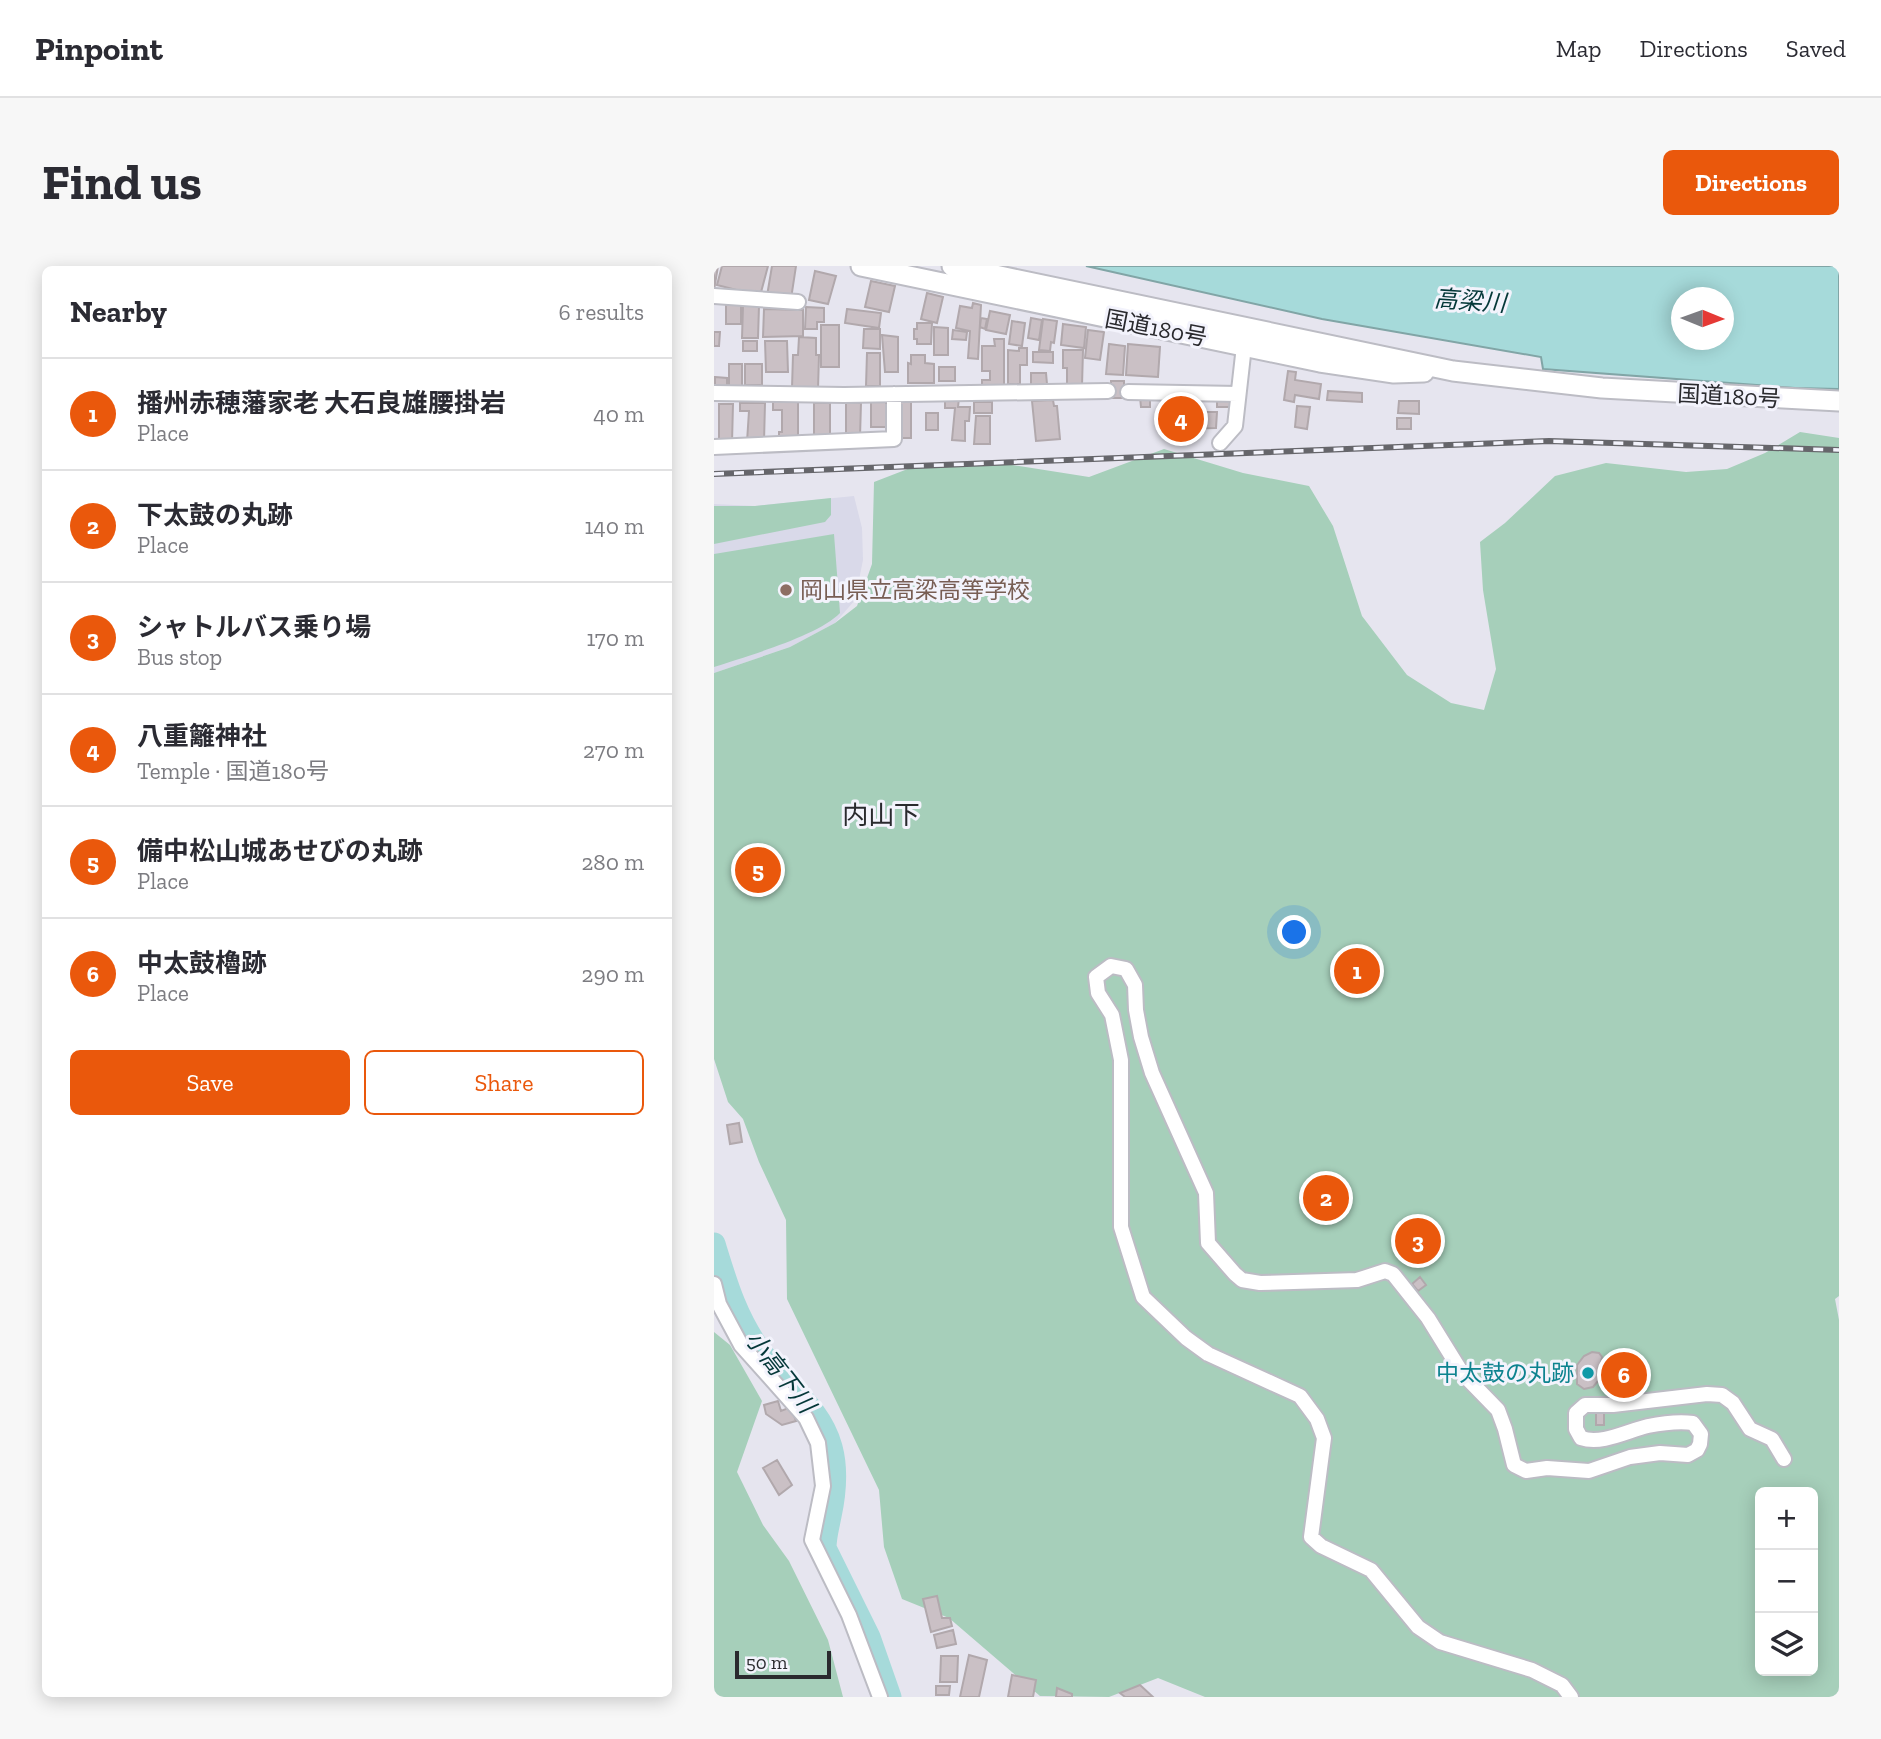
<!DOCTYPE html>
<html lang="en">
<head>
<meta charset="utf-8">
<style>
	:root { --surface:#fff; --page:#f7f7f7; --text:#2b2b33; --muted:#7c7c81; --line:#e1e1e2; --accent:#ea580c }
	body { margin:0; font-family:"Zilla Slab","Noto Sans JP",serif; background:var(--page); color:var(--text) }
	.controls { position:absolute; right:21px; bottom:21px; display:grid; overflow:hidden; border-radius:10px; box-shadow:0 4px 18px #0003 }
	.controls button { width:63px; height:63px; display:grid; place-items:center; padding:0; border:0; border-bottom:2px solid var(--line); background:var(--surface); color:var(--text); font:35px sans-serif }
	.compass { position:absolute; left:957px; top:21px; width:63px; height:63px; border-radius:50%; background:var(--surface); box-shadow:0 4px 18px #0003; rotate:91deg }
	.scale { position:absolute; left:21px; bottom:18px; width:96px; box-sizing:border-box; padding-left:7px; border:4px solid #2a2a2e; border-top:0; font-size:19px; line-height:24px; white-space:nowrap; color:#2a2a2e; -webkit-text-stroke:5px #f3f3fc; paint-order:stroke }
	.you { position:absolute; left:581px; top:667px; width:24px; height:24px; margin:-18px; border:5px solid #fff; border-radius:50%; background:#1a73e8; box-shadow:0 0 0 10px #1a73e833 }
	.badge { display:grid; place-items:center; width:46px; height:46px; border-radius:50%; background:var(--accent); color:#fff; font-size:23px; font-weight:700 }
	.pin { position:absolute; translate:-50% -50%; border:4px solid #fff; box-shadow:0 2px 7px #0006 }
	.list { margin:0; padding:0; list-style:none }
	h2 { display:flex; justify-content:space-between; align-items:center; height:91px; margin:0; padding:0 28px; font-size:30px }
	h2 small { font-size:23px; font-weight:400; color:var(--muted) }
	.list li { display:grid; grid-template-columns:46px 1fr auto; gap:21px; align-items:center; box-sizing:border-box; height:112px; padding:0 28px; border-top:2px solid var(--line) }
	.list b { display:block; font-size:26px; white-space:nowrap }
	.list p { margin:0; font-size:23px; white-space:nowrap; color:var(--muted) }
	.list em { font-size:23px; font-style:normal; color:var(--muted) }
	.actions { display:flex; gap:14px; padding:21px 28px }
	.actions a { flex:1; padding:16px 0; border:2px solid var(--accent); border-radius:10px; text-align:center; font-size:24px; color:var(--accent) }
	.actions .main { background:var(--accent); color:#fff }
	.icon { flex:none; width:38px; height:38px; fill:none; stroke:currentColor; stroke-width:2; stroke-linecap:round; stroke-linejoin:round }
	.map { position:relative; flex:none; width:1125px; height:1431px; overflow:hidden; border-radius:10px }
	header { display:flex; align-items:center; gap:42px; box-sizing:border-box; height:98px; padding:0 35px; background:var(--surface); border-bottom:2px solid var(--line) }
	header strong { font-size:33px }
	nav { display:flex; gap:38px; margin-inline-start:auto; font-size:24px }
	.intro { display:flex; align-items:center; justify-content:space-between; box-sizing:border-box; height:168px; padding:0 42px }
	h1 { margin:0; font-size:49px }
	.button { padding:18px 32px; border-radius:10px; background:var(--accent); color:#fff; font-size:24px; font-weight:700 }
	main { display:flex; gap:42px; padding:0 42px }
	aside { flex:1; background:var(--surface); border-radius:10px; box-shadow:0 4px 18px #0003 }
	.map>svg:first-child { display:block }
	.built { fill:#d9d9e9 }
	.green { fill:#a6cfba; fill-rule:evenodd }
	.water { fill:#a6dada; stroke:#81a5a6; stroke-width:2; fill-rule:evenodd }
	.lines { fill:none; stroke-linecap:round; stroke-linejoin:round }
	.river { stroke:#a6dada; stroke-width:23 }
	.building { fill:#cac0c5; stroke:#b1a8ac; stroke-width:2 }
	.minor-casing { stroke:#bcbcc4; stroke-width:18 }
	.highway-casing { stroke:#bcbcc4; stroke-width:23 }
	.minor { stroke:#fff; stroke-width:14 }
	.highway { stroke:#fff; stroke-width:19 }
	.rail-casing { stroke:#66666b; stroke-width:6 }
	.rail { stroke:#f3f3fc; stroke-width:3.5; stroke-dasharray:10; stroke-linecap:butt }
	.education-dot { fill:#8d6e63; stroke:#f3f3fc; stroke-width:2.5 }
	.culture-dot { fill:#0f9aa8; stroke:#f3f3fc; stroke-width:2.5 }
	.labels { text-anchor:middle; stroke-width:6; stroke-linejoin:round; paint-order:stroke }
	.street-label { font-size:23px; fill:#2a2a2e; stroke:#f3f3fc }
	.education-label { font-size:23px; fill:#785e54; stroke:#f3f3fc; text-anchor:start }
	.culture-label { font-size:23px; fill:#0d838f; stroke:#f3f3fc; text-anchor:end }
	.water-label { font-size:24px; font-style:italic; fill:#053839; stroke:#f3f3fc }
	.quarter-label { font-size:26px; fill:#2a2a2e; stroke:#f3f3fc }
</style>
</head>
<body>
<header>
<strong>Pinpoint</strong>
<nav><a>Map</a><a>Directions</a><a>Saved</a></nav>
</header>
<div class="intro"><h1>Find us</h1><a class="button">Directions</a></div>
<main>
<aside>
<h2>Nearby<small>6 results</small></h2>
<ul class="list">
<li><span class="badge">1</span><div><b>播州赤穂藩家老 大石良雄腰掛岩</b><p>Place</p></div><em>40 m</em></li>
<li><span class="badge">2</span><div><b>下太鼓の丸跡</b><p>Place</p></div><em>140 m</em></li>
<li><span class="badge">3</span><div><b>シャトルバス乗り場</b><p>Bus stop</p></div><em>170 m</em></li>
<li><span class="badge">4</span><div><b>八重籬神社</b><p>Temple · 国道180号</p></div><em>270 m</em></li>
<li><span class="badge">5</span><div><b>備中松山城あせびの丸跡</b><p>Place</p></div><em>280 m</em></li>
<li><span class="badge">6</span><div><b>中太鼓櫓跡</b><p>Place</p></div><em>290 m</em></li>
</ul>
<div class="actions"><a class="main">Save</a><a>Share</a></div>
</aside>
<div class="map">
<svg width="1125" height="1431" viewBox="0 0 1125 1431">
	<rect width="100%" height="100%" fill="#e6e5ef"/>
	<path class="built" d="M140,230L148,262L149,294L141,334L121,357L76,381L0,407V238L41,240Z"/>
	<path class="green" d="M1086,166L1125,172V1030L1121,1033L1125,1054V1431H491L444,1412L395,1431L326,1430L235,1352L188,1333L170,1281L165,1224L73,1033L72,954L45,896L29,853L14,836L0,793V407L76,381L121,357L143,340L158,298L160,216L204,199H298L375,211L450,183L529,207L595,220L619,260L648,350L693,409L737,437L770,444L782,403L769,324L766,276L791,257L841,210L892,197L972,206L1013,203L1051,187ZM1046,1226H1099V1405H1046Z
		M117,232V249L111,256L0,278V240H41Z
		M120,268L126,347C104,370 33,390 0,401V288Z
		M0,1066L16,1079L48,1135L23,1206L49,1259L75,1295L114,1374L129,1431H0Z"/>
	<path class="water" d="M372,0H1125V123L1081,122L829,103L827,91L608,53ZM968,32H1010V74H968Z"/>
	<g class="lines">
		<path class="river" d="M0,978C12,1017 22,1052 47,1086C70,1118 106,1141 117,1181C123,1203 121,1227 116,1250C114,1261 111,1270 111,1282L155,1371L176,1431"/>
	</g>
	<path class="building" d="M0,0H4L0,24Z
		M8,0H54L46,30L3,19Z
		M58,0H82L77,33L53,30Z
		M101,5L122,10L114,38L95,34Z
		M157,15L181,20L175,46L151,41Z
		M213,27L229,31L223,57L207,53Z
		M259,37L267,39L264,93L254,92L256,65L242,62L246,40L258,42Z
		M12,38L27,39V58H12Z
		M29,40H45L44,72H28Z
		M92,41L110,42V56H103V63H91Z
		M50,43L89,44V70L49,71Z
		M133,43L167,47L165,62L131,57Z
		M276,45L296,49L292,68L272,64Z
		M267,52L273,53L271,63L266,61Z
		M317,52L328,54L325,74L314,72Z
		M329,53L343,55L340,77L337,76L336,85L325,84Z
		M298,55L311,57L308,80L295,78Z
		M203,57H218L217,78H203V73H200V63H203Z
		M349,58L372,61L370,82L347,79Z
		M107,59H125V101H107Z
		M220,61L234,62V89H220Z
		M150,63H166V83L149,82Z
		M239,64L253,66L252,74L238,73Z
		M374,64L390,66L386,94L371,92Z
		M0,66H6L5,80H0Z
		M168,69L184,71V106H171Z
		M85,71L102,72V89H105L104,123L78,122L79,89H84Z
		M280,73H290V121L268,120V114H276V105H268V80H281Z
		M29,75H43V85H29Z
		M51,75H73L74,106H52Z
		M395,78L411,80L409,109L392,108Z
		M414,78L446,81L444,111L412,109Z
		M305,82H313V99H306V118H294V84L305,85Z
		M349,84H369L368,120L353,119V102H349Z
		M319,86H339V97L319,96Z
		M153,87H166V120H152Z
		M197,89H211V97L220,98V117H194V97L197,98Z
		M15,98H28V122H15Z
		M31,98H48V119H31Z
		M225,101H241V115H225Z
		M574,105L582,106L581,114L607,118L605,133L581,129L580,136L570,134Z
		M317,107H332L333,118L317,119Z
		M1,111L13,112V123H1Z
		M397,115H410V132H397Z
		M614,125L648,127V136L613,134Z
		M426,131H436V141H427Z
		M184,132H197V172H183Z
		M231,132H245L244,141H256L255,155H251V175L238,174L241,142H231Z
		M503,133H516V141H503Z
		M339,134L340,140H343L346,173L322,175L318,135Z
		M157,135H172L173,161H157Z
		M685,135H705V148L684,147Z
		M59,136H84V175H65V166H68V144H59Z
		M132,136L147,137L146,171H132Z
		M260,136H278V147H260Z
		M26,137H51L50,176H33L35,145H26Z
		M100,137H116V172H100Z
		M5,138H19L18,177H5Z
		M583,140L596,141L593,163L581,161Z
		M465,146H503L502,162L465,163Z
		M212,147H224V164H212Z
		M262,150H276V178H260Z
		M683,152H697V163H683Z
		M25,857L28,876L16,878L13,859Z
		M714,965L723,974L717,980L708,971Z
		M706,1011L712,1019L704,1025L698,1018Z
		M878,1086L885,1087L888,1091L884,1115L879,1121L870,1123L863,1118V1099L870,1090Z
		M64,1135L67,1145L77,1141L82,1155L68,1159L52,1148L50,1139Z
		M882,1145H890V1159H882Z
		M63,1194L78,1219L65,1229L49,1202Z
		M223,1330L228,1352H236L238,1360L217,1366L209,1333Z
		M239,1364L242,1378L223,1382L220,1369Z
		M255,1389L273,1394L265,1431H246Z
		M227,1390H244L243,1416H226Z
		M298,1409L322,1414L319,1431H294Z
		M426,1419L439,1431H411L406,1427Z
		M222,1420H236L235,1429H222Z
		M343,1422L358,1428V1431H342Z"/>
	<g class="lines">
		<defs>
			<path id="minor" d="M0,30L84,36
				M414,126L524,128
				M0,127L130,129L394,125
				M506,177L521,160L530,80
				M0,181L180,173V128
				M0,1018L5,1038L27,1079L92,1152L104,1177L109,1220L98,1274L135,1349L166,1431
				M857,1431L848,1419L818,1404L726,1376L704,1361L657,1304L607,1280L597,1271L610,1172L603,1153L586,1130L494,1088L472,1072L429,1031L407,961V794L398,749L384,727L382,711L397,700L412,703L421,719L422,744L427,771L438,807L492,927L494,977L521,1008L528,1014L546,1017L643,1014L671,1005L679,1008L714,1052L748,1107L784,1144L791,1163L800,1199L812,1205L833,1202L875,1205L916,1191L946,1187L974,1189L983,1184L986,1178L987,1168L979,1157C964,1155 949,1157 934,1160C913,1165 888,1179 867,1172L862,1163V1147L871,1139H899L993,1128L1008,1129L1019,1137L1036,1163L1058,1173L1070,1193"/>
			<path id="highway" d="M147,0L606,96L680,107L710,106
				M238,0L739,105L888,122L1125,135"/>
		</defs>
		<use href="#minor" class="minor-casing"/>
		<use href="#highway" class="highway-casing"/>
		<use href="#minor" class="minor"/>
		<use href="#highway" class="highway"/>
		<defs>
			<path id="rail" d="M0,208L835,175L1125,184"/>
		</defs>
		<use href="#rail" class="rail-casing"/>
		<use href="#rail" class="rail"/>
	</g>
	<circle class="education-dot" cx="72" cy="324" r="7"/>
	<circle class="culture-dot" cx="874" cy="1107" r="7"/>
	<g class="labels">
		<g class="street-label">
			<text transform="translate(442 62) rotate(11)" y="8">国道180号</text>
			<text transform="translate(1015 130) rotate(3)" y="8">国道180号</text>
		</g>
		<g class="education-label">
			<text x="86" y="332">岡山県立高梁高等学校</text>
		</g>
		<g class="culture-label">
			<text x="860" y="1115">中太鼓の丸跡</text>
		</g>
		<g class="water-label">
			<text transform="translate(756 35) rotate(4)" y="8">高梁川</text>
			<text transform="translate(66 1106) rotate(52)" y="8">小高下川</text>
		</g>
		<g class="quarter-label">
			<text x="167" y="558">内山下</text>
		</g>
	</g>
</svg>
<div class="controls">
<button>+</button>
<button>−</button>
<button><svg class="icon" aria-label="layers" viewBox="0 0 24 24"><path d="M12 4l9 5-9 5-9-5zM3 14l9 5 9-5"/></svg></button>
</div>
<svg class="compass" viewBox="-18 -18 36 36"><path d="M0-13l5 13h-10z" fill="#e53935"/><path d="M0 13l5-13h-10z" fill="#7c7c81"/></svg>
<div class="scale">50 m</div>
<div class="you"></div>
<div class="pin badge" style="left:643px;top:705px">1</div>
<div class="pin badge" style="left:612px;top:932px">2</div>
<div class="pin badge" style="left:704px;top:975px">3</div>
<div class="pin badge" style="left:467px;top:153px">4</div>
<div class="pin badge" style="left:44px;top:604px">5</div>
<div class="pin badge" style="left:910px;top:1109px">6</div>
</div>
</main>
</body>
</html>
